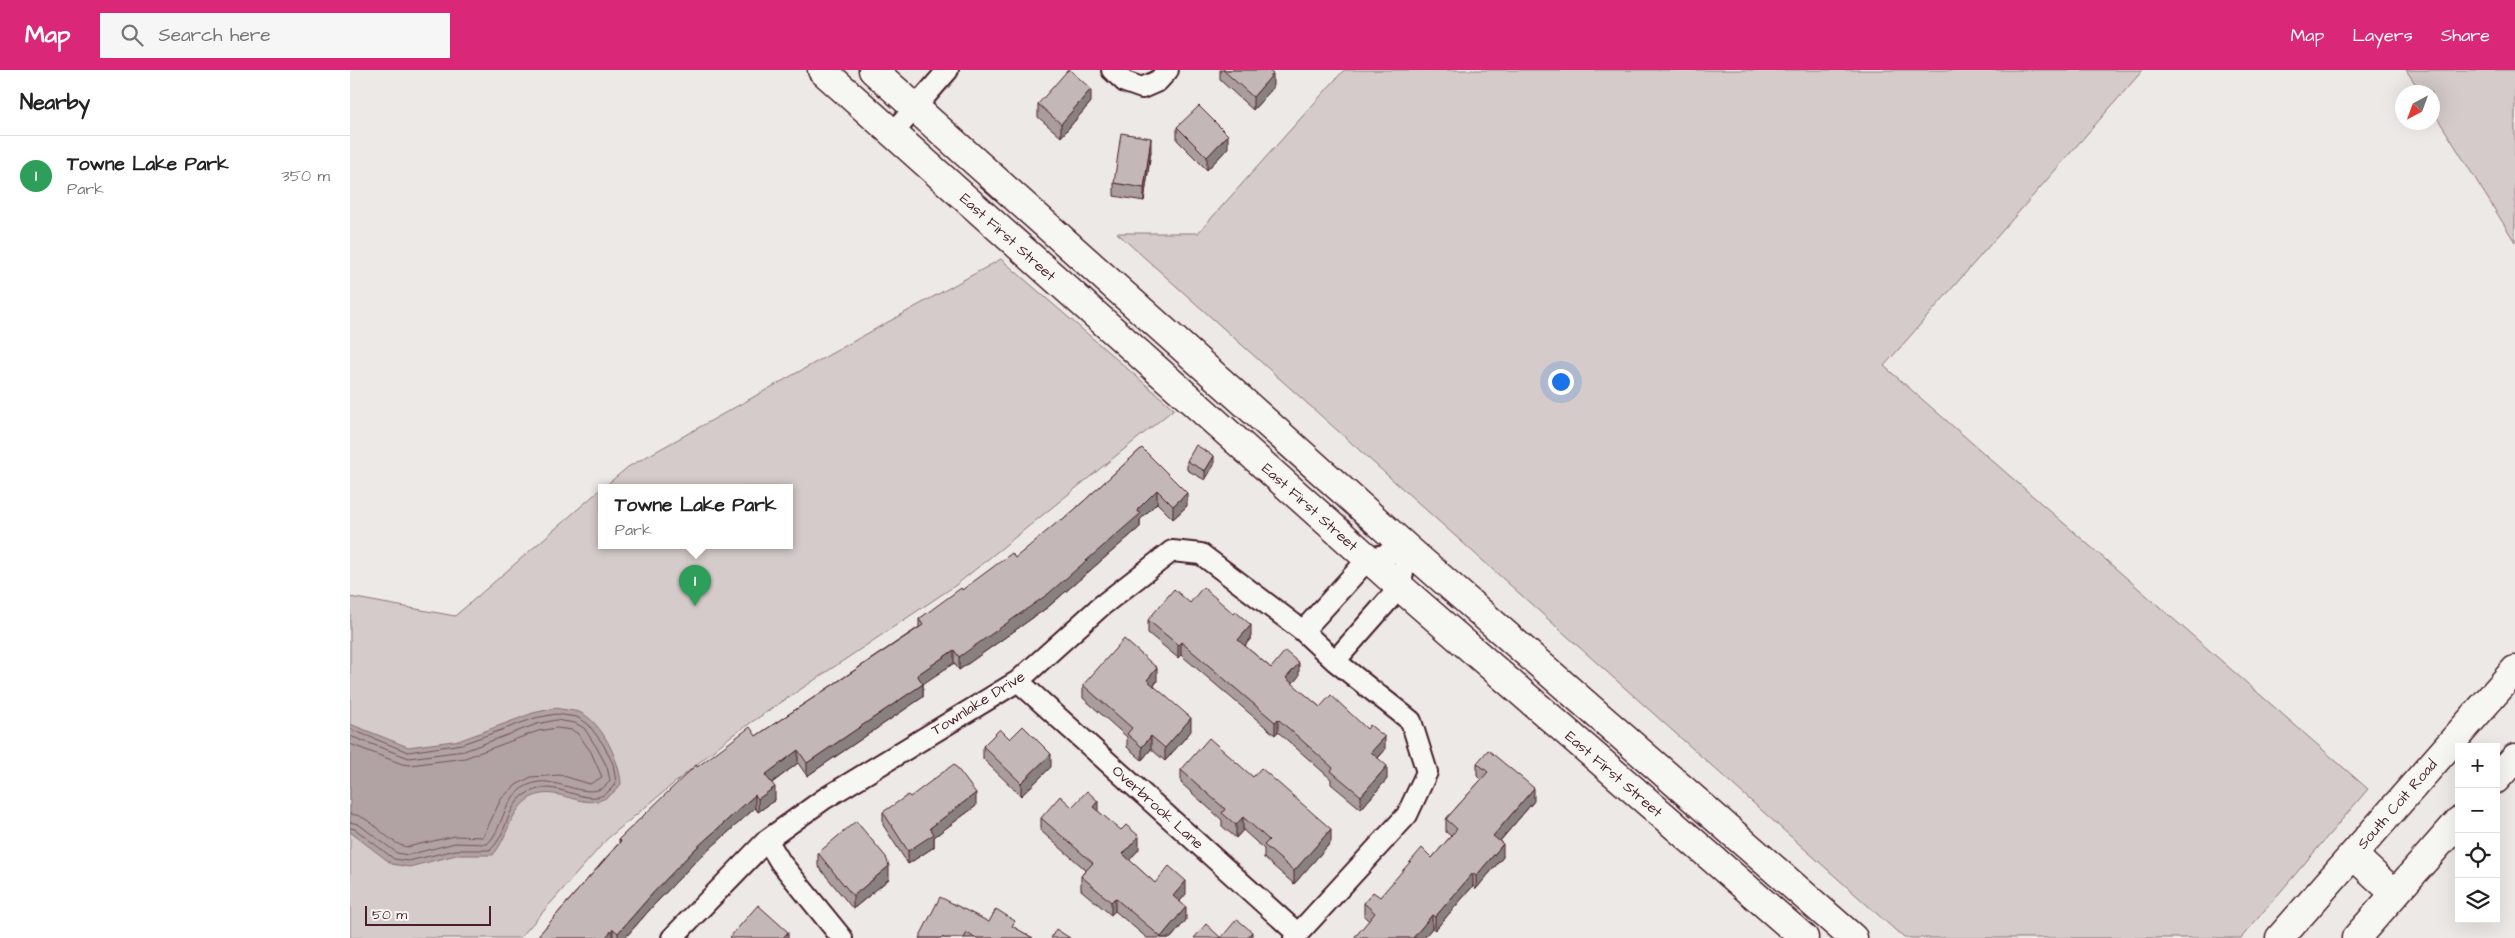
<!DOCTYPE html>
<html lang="en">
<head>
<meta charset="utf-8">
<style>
	:root { --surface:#fff; --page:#f6f6f6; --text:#222; --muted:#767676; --line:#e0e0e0; --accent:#db2777 }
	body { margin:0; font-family:"Architects Daughter",sans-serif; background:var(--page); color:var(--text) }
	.controls { position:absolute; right:15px; bottom:15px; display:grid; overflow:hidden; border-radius:0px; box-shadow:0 5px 20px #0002 }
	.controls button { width:45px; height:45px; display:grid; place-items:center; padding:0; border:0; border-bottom:1px solid var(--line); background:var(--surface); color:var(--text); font:25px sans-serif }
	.compass { position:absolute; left:2045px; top:15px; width:45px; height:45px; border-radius:50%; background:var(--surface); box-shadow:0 5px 20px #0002; rotate:221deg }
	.scale { position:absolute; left:15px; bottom:12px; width:126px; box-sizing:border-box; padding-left:5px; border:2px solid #4a1f2b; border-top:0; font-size:14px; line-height:18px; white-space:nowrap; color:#4a1f2b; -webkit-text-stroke:4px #f6f6f2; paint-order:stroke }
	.you { position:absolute; left:1210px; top:311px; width:18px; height:18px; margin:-12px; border:4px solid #fff; border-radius:50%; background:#1a73e8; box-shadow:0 0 0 8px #1a73e833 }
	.badge { display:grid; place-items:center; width:32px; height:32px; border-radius:50%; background:var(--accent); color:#fff; font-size:16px; font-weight:700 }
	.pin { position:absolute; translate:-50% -41px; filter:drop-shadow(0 1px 2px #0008) }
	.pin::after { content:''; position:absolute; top:26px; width:18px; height:15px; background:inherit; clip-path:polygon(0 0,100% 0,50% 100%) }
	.popup { position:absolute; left:248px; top:414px; width:195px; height:65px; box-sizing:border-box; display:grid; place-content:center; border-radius:0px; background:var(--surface); filter:drop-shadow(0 1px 4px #0005); font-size:16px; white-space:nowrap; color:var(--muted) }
	.popup b { font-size:19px; color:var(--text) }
	.popup::after { content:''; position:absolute; left:50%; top:100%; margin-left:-10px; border:10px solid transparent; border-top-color:var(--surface) }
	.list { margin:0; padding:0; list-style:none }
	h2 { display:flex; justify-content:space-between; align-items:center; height:65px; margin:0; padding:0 20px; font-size:21px }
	h2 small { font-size:16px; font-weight:400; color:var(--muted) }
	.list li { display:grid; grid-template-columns:32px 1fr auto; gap:15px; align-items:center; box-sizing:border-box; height:80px; padding:0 20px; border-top:1px solid var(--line) }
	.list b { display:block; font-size:19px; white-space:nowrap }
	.list p { margin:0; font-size:16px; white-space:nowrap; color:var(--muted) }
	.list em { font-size:16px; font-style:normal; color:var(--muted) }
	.icon { flex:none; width:28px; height:28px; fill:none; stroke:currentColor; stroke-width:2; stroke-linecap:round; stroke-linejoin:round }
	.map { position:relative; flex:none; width:2165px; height:868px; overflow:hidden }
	header { display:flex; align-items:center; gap:30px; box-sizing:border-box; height:70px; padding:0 25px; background:var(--accent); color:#fff }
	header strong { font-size:24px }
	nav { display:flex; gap:28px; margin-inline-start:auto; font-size:18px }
	.search { width:350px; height:45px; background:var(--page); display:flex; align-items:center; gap:12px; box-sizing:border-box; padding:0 18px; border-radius:0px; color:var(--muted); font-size:19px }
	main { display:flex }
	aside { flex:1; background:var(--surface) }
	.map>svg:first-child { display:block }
	.green { fill:#d4cbca; stroke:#8f757a }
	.water { fill:#b1a2a3; stroke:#886e73 }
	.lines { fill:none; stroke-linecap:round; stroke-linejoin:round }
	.shore { stroke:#73535b; stroke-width:1 }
	.street-casing { stroke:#4a1f2b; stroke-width:24 }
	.secondary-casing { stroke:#4a1f2b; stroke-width:31 }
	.street { stroke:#f6f6f2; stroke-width:20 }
	.secondary { stroke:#f6f6f2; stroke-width:28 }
	.wall { fill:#a99d9d; stroke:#4a1f2b }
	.shaded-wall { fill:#898080; stroke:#4a1f2b }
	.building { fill:#c4b7b7; stroke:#4a1f2b }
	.labels { text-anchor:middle; stroke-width:5; stroke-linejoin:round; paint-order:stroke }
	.street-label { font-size:15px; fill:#4a1f2b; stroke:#f6f6f2 }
</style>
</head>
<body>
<header>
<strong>Map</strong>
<div class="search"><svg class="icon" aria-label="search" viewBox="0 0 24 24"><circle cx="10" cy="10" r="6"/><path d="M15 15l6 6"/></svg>Search here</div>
<nav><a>Map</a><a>Layers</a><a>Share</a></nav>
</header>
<main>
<aside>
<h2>Nearby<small></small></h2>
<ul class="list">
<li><span class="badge" style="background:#2e9e5b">1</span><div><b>Towne Lake Park</b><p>Park</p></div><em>350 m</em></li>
</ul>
</aside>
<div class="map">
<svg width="2165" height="868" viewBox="0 0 2165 868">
	<rect width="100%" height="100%" fill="#ece9e6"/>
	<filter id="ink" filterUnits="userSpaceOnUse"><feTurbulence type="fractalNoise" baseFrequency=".02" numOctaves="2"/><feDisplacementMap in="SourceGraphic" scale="10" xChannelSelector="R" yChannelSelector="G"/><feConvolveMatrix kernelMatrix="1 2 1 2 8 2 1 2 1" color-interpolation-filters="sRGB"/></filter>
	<g filter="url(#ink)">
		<path class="green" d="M994,0H1793L1534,296L2018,719L1891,868H1554L767,163H848Z
			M2056,0H2165V172L2083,41L2082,22H2071Z
			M651,189L824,339L606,515L381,666L257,769L170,868H0V527L105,546L251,419V475H439V417H254L278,397Z"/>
		<path class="water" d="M206,638C213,640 222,640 229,642C252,651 270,692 271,714C239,756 210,707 177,730C159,743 158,768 143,785H106L59,797L42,794L0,762V654L58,677L111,670L183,643Z"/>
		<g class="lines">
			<path class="shore" d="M0,659L58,682L112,674L185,648L206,644L227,647L238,654L253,674L263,694L266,712C247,746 215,712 188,719C154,727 161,762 140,780H106L58,791L44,789L5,759L0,758
				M0,666L59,688L114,681L187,654L206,650L225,653L234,658L247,678L257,697L260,710C246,735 211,709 189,712C151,718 156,758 137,774L105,773L58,785L47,783L8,754L0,752
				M0,674L52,694L60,695L115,688L188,661L207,658L222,660L228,664L241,682L252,707L240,714L210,705L181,707L166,715L151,729L133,767L105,766L57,777C35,773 23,745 0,744"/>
			<defs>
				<path id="street" d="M762,0L775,12L792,18L808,11L818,0
					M543,63L598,0
					M953,561L1018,489L1058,479L1050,517L985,591
					M668,611L948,864
					M417,770L431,793L492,868
					M322,868L417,770L474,729L668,611L750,537L822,481L851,484L953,561L985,591L1061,651L1077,702L1057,745L944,868"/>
				<path id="secondary" d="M472,0L1050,517L1454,868
					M523,0L1058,479L1503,868
					M2146,709L2165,688
					M2003,785L2045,824
					M1930,868L2165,600
					M2006,868L2109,751"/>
			</defs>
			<use href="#street" class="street-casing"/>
			<use href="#secondary" class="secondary-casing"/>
			<use href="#street" class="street"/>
			<use href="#secondary" class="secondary"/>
		</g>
		<path class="wall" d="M870,0H918L923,18L903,40L870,10Z
			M741,32L711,67L688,47V34Z
			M827,57L878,78L857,100L827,70Z
			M801,81L794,131L764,126V113Z
			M792,378L837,436L823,449L807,433L790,450V457L698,537L609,600L604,593L573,613V627L457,706L448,693L422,713L425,730L408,742L405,738L344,793L303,836L275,868H187V867L269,773V769L347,697L406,666L569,557V549L612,520L665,488L712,451Z
			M837,391L864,395L855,410L837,400Z
			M840,533L901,568L895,576L921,598L949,606L942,614L970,637L1035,680L1028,688L1037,709L1011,739L981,714V709L928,662L925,665L831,585L828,588L798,563V550Z
			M807,611L804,616L841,661L815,691L801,679L792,690L777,677V667L733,628V615Z
			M660,669L701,697L671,726L633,689V676Z
			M1127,693L1184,731L1150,771L1153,787L1126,819L1123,816L1085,860L1082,858L1074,868H1004L1019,851L1014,846V833L1030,827L1082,788L1101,766L1096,762V749L1131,710L1127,706Z
			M831,700L903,707L981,772L944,814L914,788V779L893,760L886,768L872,756V750L831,713Z
			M626,736L584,767V777L558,794L533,755V742Z
			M722,737L748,741L789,779L779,790L805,813L836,824L830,831L836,850L821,868H797L765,841L761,845L731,820V806L736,800L691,761V748Z
			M468,783L539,809L503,839L468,796Z
			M665,858L683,868H569Z"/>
		<path class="shaded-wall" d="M923,4V18L903,40V27Z
			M741,19V32L711,67V54Z
			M878,65V78L857,100V87Z
			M801,68V81L794,131V118Z
			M864,386V395L855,410V401Z
			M807,420V433L790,450V457L698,537L609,600V587L787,440Z
			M837,423V436L823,449V436Z
			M901,555V568L888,583V570Z
			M831,572V585L828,588V575Z
			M604,580V593L567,618V605Z
			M949,593V606L936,621V608Z
			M807,598V611L797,623V610Z
			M573,614V627L457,706V693Z
			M841,648V661L815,691V678Z
			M928,649V662L925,665V652Z
			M801,666V679L792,690V677Z
			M1035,667V680L1021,695V682Z
			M448,680V693L415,718V705Z
			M701,684V697L671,726V713Z
			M1037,696V709L1011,739V726Z
			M425,717V730L408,742V729Z
			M1184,718V731L1143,779V766Z
			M626,723V736L584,767V777L558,794V781L580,758Z
			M405,725V738L344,793L303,836L275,868H268V863L303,823L344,780Z
			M748,731V744L743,737Z
			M893,747V760L886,768V755Z
			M981,759V772L944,814V801Z
			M789,766V779L773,798V784Z
			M1153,774V787L1126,819V806Z
			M539,796V809L503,839V826Z
			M1123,803V816L1085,860V847Z
			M836,811V824L823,839V826Z
			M765,828V841L761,845V832Z
			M836,837V850L821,868H811V867Z
			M1082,845V858L1074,868H1063Z
			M263,859V868H255Z
			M438,862V868H433Z
			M902,862V868H897Z"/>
		<path class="building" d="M718,0H720L741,19L711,54L688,34Z
			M873,0H918L923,4L903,27Z
			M849,36L878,65L857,87L827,57Z
			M771,63L801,68L794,118L764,113Z
			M846,375L864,386L855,401L837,391Z
			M792,378L837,423L823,436L807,420L787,440L790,444L698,524L609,587L604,580L567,605L573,614L457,693L448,680L415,705L425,717L408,729L405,725L344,780L303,823L268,863L263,859L255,868H188L187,867L271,771L269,769L346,695L347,697L400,657L406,666L573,555L569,549L611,518L612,520L662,483L665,488L710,450L712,451Z
			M853,517L884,544L886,542L901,555L888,570L921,598L935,581L949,593L936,608L970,637L981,625L1017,659L1020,655L1035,667L1021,682L1037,696L1011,726L981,701L983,698L928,649L925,652L831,572L828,575L798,550L824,519L840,533Z
			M774,569L807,598L797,610L841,648L815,678L801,666L792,677L777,664L782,658L733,615Z
			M673,656L701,684L671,713L633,676L650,659L660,669Z
			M859,668L903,707L911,698L981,759L944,801L914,775L919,770L893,747L886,755L872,743L875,739L831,700Z
			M1138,680L1184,718L1143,766L1153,774L1126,806L1123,803L1085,847L1082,845L1063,868H1004L1025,843L1014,833L1023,822L1030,827L1072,778L1082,788L1107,759L1096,749L1138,702L1127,693Z
			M604,694L626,723L580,758L584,764L558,781L533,742L558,725L560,727Z
			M737,721L748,731L743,737L771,760L776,755L789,766L773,784L805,813L819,796L836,811L823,826L836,837L811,867L765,828L761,832L731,806L743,793L691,748L710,726L722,737Z
			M506,751L536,787L539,796L503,826L468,783Z
			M590,827L639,852L646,839L665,851L662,856L683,868H625L617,863L614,868H594L592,867L591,868H569Z
			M408,835L438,862L433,868H381L380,867Z
			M887,849L902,862L897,868H844L856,854L871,868Z
			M706,859L720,868H701Z"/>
	</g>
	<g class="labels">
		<g class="street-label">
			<text transform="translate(658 167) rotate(42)" y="5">East First Street</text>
			<text transform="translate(960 437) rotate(42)" y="5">East First Street</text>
			<text transform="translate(628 633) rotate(-32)" y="5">Townlake Drive</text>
			<text transform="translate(1264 704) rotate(41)" y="5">East First Street</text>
			<text transform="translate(2047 734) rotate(-49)" y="5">South Coit Road</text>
			<text transform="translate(808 737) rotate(42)" y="5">Overbrook Lane</text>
		</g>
	</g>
</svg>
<div class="controls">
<button>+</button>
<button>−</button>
<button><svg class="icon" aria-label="locate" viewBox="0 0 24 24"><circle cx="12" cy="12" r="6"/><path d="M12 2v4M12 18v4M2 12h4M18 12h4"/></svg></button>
<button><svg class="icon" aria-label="layers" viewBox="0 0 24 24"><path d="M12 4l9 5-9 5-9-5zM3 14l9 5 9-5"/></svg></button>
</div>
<svg class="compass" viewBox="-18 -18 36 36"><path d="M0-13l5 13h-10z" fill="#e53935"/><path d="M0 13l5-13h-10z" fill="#767676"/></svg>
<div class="scale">50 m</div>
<div class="you"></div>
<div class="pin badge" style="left:345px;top:536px;background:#2e9e5b">1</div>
<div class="popup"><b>Towne Lake Park</b>Park</div>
</div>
</main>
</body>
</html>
